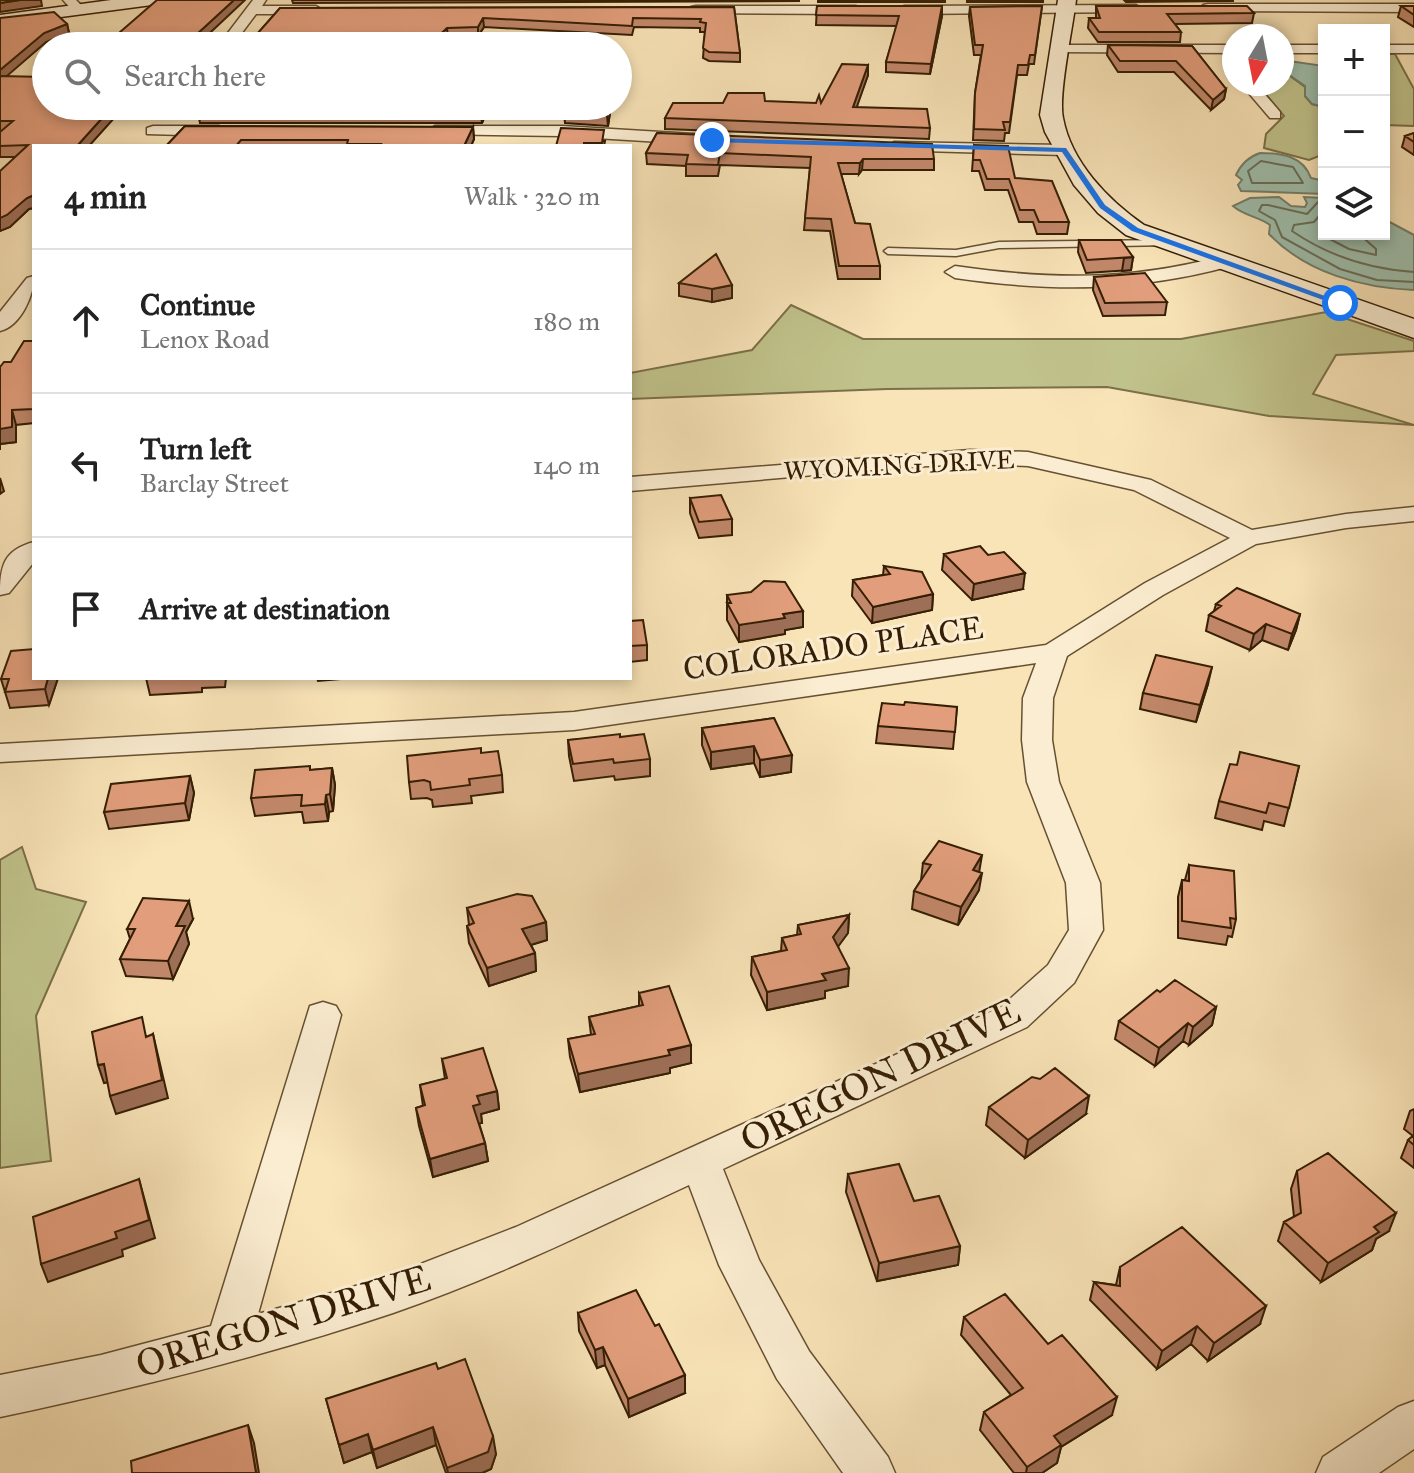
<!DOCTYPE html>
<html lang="en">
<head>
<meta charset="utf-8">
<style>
	:root { --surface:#fff; --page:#f2f2f2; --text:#222; --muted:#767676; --line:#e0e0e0 }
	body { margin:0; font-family:"IM FELL Great Primer",serif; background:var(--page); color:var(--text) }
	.controls { position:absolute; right:24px; top:24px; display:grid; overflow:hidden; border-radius:0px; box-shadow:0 4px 12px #0003 }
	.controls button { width:72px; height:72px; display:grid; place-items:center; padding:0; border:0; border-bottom:2px solid var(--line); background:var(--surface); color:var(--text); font:40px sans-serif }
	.compass { position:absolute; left:1222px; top:24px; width:72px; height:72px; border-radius:50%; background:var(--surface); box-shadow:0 4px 12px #0003; rotate:190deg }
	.stop { position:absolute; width:24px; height:24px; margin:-18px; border:6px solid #1a73e8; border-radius:50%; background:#fff }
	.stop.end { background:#1a73e8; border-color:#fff; box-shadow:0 2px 8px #0008 }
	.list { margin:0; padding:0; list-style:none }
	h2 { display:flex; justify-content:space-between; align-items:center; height:104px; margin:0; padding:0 32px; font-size:34px }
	h2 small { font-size:26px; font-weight:400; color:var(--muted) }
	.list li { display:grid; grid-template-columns:52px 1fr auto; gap:24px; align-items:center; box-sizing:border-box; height:144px; padding:0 32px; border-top:2px solid var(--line) }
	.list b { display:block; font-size:30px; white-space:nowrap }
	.list p { margin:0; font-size:26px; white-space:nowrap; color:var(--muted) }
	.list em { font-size:26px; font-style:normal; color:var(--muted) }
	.icon { flex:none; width:44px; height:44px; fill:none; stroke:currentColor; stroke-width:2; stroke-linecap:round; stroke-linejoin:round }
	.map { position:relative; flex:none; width:1414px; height:1473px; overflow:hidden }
	.search { position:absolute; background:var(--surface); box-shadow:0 4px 12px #0003; left:32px; top:32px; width:600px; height:88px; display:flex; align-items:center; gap:20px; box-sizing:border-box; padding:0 28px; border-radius:44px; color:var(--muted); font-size:30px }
	.panel { position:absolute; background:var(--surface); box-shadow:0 4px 12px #0003; left:32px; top:144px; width:600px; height:536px; border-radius:0px }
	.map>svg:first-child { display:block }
	.green { fill:#c1c38c; stroke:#7b7048; stroke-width:2 }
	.water { fill:#9ebfad; stroke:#747f69; stroke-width:2 }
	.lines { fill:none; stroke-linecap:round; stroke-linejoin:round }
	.shore { stroke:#6a6e58; stroke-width:2 }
	.lane-casing { stroke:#665031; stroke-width:3 }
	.street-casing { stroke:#665031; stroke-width:3 }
	.secondary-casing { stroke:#351e04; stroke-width:3 }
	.lane { fill:#fbedd1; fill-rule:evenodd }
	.street { fill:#fbedd1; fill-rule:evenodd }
	.secondary { fill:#fbedd1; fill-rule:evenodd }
	.wall { fill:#c2886b; stroke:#351e04; stroke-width:2 }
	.shaded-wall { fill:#9e6f57; stroke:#351e04; stroke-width:2 }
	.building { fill:#e29e7c; stroke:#351e04; stroke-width:2 }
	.route { fill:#1a73e8 }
	.labels { text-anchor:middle; stroke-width:6; stroke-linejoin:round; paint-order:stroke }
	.far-street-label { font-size:26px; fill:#351e04; stroke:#fbedd1 }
	.street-label { font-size:32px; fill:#351e04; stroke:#fbedd1 }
	.near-street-label { font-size:38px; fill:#351e04; stroke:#fbedd1 }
</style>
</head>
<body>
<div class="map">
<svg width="1414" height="1473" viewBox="0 0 1414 1473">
	<rect width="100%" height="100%" fill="#f9e4b8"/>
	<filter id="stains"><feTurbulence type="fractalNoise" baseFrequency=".0025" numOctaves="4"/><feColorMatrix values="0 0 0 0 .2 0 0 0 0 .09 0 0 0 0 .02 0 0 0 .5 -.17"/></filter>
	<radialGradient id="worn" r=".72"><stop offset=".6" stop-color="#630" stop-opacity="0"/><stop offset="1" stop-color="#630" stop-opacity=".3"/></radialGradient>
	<path class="green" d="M1384,54H1395L1414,89V126L1384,125Z
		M1282,70L1305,87V96L1312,104L1324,107V154L1309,160L1264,148L1266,134L1284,116L1257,84H1282Z
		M791,305L863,339H1181L1326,312L1414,341V351L1336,355L1313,394L1414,425L1269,416L1107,387L887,389L630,399V373L752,350Z
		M22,847L36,889L86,902L36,1016L51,1161L0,1168V860Z"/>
	<path class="water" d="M1282,60L1324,66V107L1312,104L1305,96V86L1282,70Z
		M1260,153C1282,153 1303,156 1311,178L1324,181V194L1241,191L1238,185L1242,180L1236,175C1241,164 1248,157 1260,153Z
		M1279,197L1291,206L1305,207L1307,203L1304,197L1324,198V234H1384V219L1414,235V290C1363,288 1306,273 1269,234L1270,225C1260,217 1244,216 1233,206L1250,198Z"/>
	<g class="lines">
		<path class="shore" d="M1261,161L1293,167L1303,183H1252L1248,171Z
			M1324,189L1319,201L1307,214L1268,205H1262L1259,211L1275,220L1282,237L1340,269L1377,280L1414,282
			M1324,210L1314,222L1294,225L1292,231C1330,257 1369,269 1414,272
			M1324,229V236L1349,249L1376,255V249L1359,234"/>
		<defs>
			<path id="lane" d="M1170,240L1173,241V245L999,248L956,256L888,254L884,251L888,248L956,250L999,242Z"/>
			<path id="street" d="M63,0H76L86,10L75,13Z
				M253,0H266L262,6H316L322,10L316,14H256L232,46H218Z
				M1208,4H1414V12L1203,11V5Z
				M1136,5L1142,9L1141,12L904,14L898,10L904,6Z
				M696,6H856L862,10L856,14L691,13V7Z
				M1061,45H1234V53L1056,52V46Z
				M1282,45H1324V53H1282Z
				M1384,45H1414V53H1384Z
				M1241,84H1256L1280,112V118H1270Z
				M153,126H219L227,131L219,136L147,134V128Z
				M435,126H562L694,134L702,139L694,144L562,136L429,134L427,131Z
				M894,142L1064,145L1072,150L1064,155L888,150L886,147Z
				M1224,256L1233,262L1231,266C1134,292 1053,292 955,278L945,272L955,266C1054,280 1126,281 1224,256Z
				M34,276C34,295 21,326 0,331V312L27,278Z
				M970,450L1028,452L1151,480L1252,530L1346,514L1414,507V521L1346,528L1256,544L1163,595L1067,656L1053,698L1052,740L1059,782L1100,883L1103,930L1074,983L1027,1027L723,1169L759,1260L809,1351L888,1457L895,1473H843L777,1379L719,1265L689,1185C592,1230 495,1278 393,1313C265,1356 132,1389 0,1417V1375L101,1355L211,1326L310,1006L323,1002L336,1006L341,1015L258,1314L387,1277L516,1227L1001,1007L1048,965L1069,930L1066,883L1027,782L1022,740L1023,698L1036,663L574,730L0,762V744L574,712L1046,645L1145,583L1230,538L1134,490L1028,466L970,464L908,467L630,491V477Z
				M34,542V562L9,593L0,595C0,567 3,550 34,542Z
				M1414,1401V1449L1379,1473H1316L1323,1457L1398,1407Z"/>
			<path id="secondary" d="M111,0H161L152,5L0,25V15Z
				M1058,0H1076C1073,26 1058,96 1063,118C1071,162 1108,200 1144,225L1414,319V338L1126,235L1098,213L1074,185L1045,132L1040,115Z"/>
		</defs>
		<use href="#lane" class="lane-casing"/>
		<use href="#street" class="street-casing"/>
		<use href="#secondary" class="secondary-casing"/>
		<use href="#lane" class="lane"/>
		<use href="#street" class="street"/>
		<use href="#secondary" class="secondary"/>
	</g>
	<path class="wall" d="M292,0H799V1L293,3Z
		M818,0H945V2H818Z
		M967,0H1043V2H967Z
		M1124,0H1233V1L1126,2Z
		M817,6L942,16L930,74L886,72V62L897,26L816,25Z
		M1042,6L1034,64H1029L1027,75H1017L1009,133H1005L1004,141L973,140L975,93L981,55H974L969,16L970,7Z
		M1096,6L1254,13L1252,23L1175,24L1181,32L1180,42H1098L1088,28L1089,18H1096Z
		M1401,6H1414V27L1398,17Z
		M734,7L740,53V62L709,61L703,58L705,32H700V28L634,27L632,35L484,27L478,36L448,37L438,46H251V41L280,8Z
		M0,18L67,24L69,33L46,42L6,76L34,146V208L29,209L10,227L0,231L15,157H0Z
		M1108,45L1192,46L1226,89L1224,99L1211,110L1174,72H1118L1107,55Z
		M868,65V75L856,107L930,128L929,139L665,129V118L723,103H821Z
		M484,106L489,107L482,123H200L197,107Z
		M611,106L608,126L565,123L564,112Z
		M185,126L473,127L474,139L471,146H166Z
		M657,133L934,159V170H862L859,174H841L855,223L880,266V279H838L830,231L804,230L810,168L720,165L718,176H686V166L647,164L646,153Z
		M1414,133V155L1402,147L1405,136Z
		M605,141L604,146H556Z
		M974,145L1069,222L1067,234H1037L1033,222H1019L1008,190H985L979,171H972Z
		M1079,240L1133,257L1131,270L1086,273L1078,252Z
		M1094,277L1167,302L1165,315L1103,316L1093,290Z
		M679,283L732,285V298L712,302L679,296Z
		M34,341V423L16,425V442L0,444V367L11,362Z
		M690,498L732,519V535L699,538L690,513Z
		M944,554L988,555L1023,589L972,600L942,570Z
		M884,566L933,594L932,610L872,623L852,596L853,580L883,575Z
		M727,595L803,611V627L785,630V634L739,642L727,620Z
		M1216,604L1300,614L1296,630L1288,650L1262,640L1250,650L1206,631L1209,615L1214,611Z
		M630,621L647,645V660L630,662Z
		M58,678L49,705L10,708L1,679Z
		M146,678H226L225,687L202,688V692L150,695Z
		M317,678H353L318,681Z
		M1208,684L1196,722L1140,709L1143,693Z
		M957,707L953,749L876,743L878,726Z
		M774,718L791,772L760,777L754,763L711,769L702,745V728Z
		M620,737L650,759V776L615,780L614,776L574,781L569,756L568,740Z
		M481,753L502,775L503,792L471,796L472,803L433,807L432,800L427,798L411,799L409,782Z
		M1237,765L1299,766L1284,826L1264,821L1262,830L1215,818L1219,801Z
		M332,768L335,785L333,811L329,812L328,821L304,823L302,812H299L255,816L251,798L311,770Z
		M190,776L194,793L189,820L109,829L104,812Z
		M923,863L979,872V890L958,925L912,909L914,891L921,880Z
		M1189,865L1236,919L1232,937L1228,936L1226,945L1178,938V897L1182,880H1185Z
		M467,908L546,922L547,940L531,945L535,953L536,971L489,986L469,943L467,926L469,925Z
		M849,915L848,933L838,946L848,986L825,991V998L767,1010L751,975L752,957L781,951L782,938L797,935L798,925Z
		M193,919L186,932L189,944L173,979L126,976L120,959L130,939L127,929Z
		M639,993L691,1063L670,1068V1073L580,1092L570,1057L568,1039L591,1035L589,1017L639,1006Z
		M1216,1007L1212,1025L1189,1045L1183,1041L1155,1066L1115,1039L1119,1021Z
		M442,1059L497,1091L499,1109L481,1114L482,1123H479L485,1143L488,1161L433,1177L419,1126L416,1108L423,1106L420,1085L445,1079Z
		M989,1107L1086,1114L1025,1158L986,1125Z
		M1414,1109V1168L1401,1158L1408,1140L1413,1136L1404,1129L1410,1111Z
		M1297,1171L1389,1231L1376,1239L1372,1250L1321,1282L1278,1241L1284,1222L1294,1217L1291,1189Z
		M848,1174L914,1201L960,1246L958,1265L877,1281L846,1192Z
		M1120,1267L1260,1324L1208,1361L1191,1344L1157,1369L1090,1300L1094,1282L1116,1285Z
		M578,1313L685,1393L629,1417L605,1365L597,1368L579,1331Z
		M964,1317L1048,1344L1112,1415L1061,1447L1057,1463L1042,1473H1014L980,1430L984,1412L1011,1395L961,1335Z
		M438,1369L496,1454L491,1469L482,1473H446L436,1445L377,1468L372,1452L344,1463L326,1399Z"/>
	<path class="shaded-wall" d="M20,0H41L42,6L0,12V3Z
		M234,0H245L196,46H184Z
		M942,6V16L930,74L931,64Z
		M483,18L484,27L478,36V27Z
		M67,24L69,33L46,42L0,82V70L44,33Z
		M447,28L448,37L438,46H428Z
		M868,65V75L853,118V107Z
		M1226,89L1224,99L1211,110L1213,100Z
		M113,106H125L89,146H77Z
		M484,106H489L482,123L481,113Z
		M609,106H611L608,126L607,115Z
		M473,127L474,139L471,146H464Z
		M863,159L862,170L859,174L860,163Z
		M34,195V208L29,209L10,227L0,231V218L27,198Z
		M1133,257L1131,270L1122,271L1124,258Z
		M732,285V298L712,302V289Z
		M12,410L16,425V442L0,444V450V429Z
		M0,478L4,491L0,494Z
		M1025,573L1023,589L972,600L974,584Z
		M933,594L932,610L872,623L873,607Z
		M803,611V627L785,630V634L739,642V625L783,614Z
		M1300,614L1296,630L1288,650L1292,634Z
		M1266,624L1262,640L1250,650L1254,634Z
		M1212,667L1208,684L1196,722L1200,705Z
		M48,678H58L49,705L45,689Z
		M754,746V763L711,769V752Z
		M792,755L791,772L760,777V760Z
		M332,768L335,785L333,811L330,794Z
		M190,776L194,793L189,820L185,803Z
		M326,795L329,812L328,821L325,804Z
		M982,855L979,873L973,870Z
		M982,873L979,890L958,925L961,907Z
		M189,901L193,919L186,932L189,944L173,979L168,961L176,926Z
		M849,915L848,933L832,955L833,937Z
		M546,922L547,940L524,947L522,929Z
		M535,953L536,971L489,986L487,968Z
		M849,968L848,986L825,991V998L767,1010V992L822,974Z
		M1216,1007L1212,1025L1189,1045L1193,1027Z
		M1188,1023L1183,1041L1155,1066L1159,1048Z
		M153,1034L168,1098L116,1114L110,1096Z
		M691,1045V1063L670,1068V1073L580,1092L578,1074Z
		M104,1064L110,1082L104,1083L98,1065Z
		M497,1091L499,1109L481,1114L482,1123L476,1124L473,1106L477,1096Z
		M1089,1096L1086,1114L1025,1158L1028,1140Z
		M485,1143L488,1161L433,1177L430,1159Z
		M139,1179L155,1238L122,1250L123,1256L48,1282L41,1264Z
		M1396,1213L1389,1231L1376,1239L1372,1250L1321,1282L1328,1263L1374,1227Z
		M960,1246L958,1265L877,1281L879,1263Z
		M1266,1306L1260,1324L1208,1361L1214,1343Z
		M1197,1326L1191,1344L1157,1369L1162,1351Z
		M603,1347L605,1365L597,1368L595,1350Z
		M685,1375V1393L629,1417L628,1399Z
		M1117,1397L1112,1415L1061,1447L1057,1463L1042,1473H1026L1027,1467L1054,1436Z
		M248,1425L254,1443L259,1473H256Z
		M433,1427L436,1445L377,1468L373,1450Z
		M368,1434L372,1452L344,1463L339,1445Z
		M493,1436L496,1454L491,1469L482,1473H448L447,1468Z"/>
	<path class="building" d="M0,0H20L0,3Z
		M157,0H234L184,46H104Z
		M817,6H942L931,64L886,62L899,16L816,15Z
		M1042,6L1035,55H1030L1028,65H1018L1010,122H1003L1005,130L974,129L975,93L983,45H975L970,7Z
		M1096,6H1247L1254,13L1167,14L1181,32H1099L1089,18H1100Z
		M1401,6H1414V15Z
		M734,7L740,53L709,52L703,48L706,23L700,22L701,19L633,18L632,26L483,18L478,27L447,28L428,46H251L256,41H251L280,8Z
		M54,12L67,24L44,33L0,70V18Z
		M1108,45L1192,46L1226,89L1213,100L1176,61H1120Z
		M842,64L868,65L853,107L927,109L930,128L665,118L673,103H723L728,93H764L765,101L816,103L819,95L821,103Z
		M0,76L46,77V106H113L77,146H34V195L27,198L7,215L0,218V171L28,145L0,146V132L13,121H0Z
		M198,106H484L481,113H198L203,107H197Z
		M565,106H609L607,115L564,112Z
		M185,126L473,127L464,146H380L381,144H347L348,140H241L236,146H166Z
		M561,128L604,130L602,143H584V146H556Z
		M657,133L932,144L934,159H863L860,163H838L855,223L870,224L880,266H839L831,219L805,218L811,157L720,153L718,165L686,164L688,155L646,153Z
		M1414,133V142L1405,136Z
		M974,145L1008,146L1015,178L1052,181L1069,222H1039L1034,210H1020L1009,179H987L980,160H973Z
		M1079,240H1121L1133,257L1087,260Z
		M716,254L732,285L712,289L679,283Z
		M1145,273L1167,302L1105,303L1094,277Z
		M24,341H34V409L12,410V427L0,429V367L4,362H11Z
		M721,495L732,519L699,522L690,498Z
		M980,546L988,555L1004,552L1025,573L974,584L944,554Z
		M884,566L922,572L933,594L873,607L853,580L890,574Z
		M764,581L785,582L803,611L783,614L785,618L739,625L727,603H731L727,595L751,592Z
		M1237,588L1300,614L1292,634L1266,624L1254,634L1209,615L1221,606L1216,604Z
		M643,620L647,645L630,646V621Z
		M34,649V678H48L45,689L5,692L9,679H1L11,651Z
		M1156,655L1212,667L1200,705L1143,693Z
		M905,702L957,707L955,732L878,726L882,703L904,705Z
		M774,718L792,755L760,760L754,746L711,752L702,728Z
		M620,734V737L644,734L650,759L614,763L613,759L573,764L568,740Z
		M481,748V753L498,751L502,775L469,779L470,785L431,790L430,782L424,780L409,782L407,756Z
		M1240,752L1299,766L1289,808L1269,803L1266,813L1219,801L1230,764L1237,765Z
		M310,766V770L332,768L330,794L326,795L325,804L301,806L302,795H296L251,798L255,770Z
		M190,776L185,803L104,812L111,784Z
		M939,841L982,855L973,870L982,873L961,907L914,891L931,865L923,863Z
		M1189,865L1234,871L1236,919L1230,918L1231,928L1182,921V880L1189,881Z
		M517,894L532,896L546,922L522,929L535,953L487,968L467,926L474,923L467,908Z
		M143,898L189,901L176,926H185L168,961L120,959L135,929H127Z
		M849,915L833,937L849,968L822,974L826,980L767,992L752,957L787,950L782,938L801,934L798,925Z
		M1175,980L1216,1007L1193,1027L1188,1023L1159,1048L1119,1021L1157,990L1160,992Z
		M669,986L691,1045L668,1050L670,1055L578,1074L568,1039L595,1034L589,1017L643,1005L639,993Z
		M142,1017L146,1037L153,1034L162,1080L110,1096L104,1064L98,1065L92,1032Z
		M483,1048L497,1091L477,1096L480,1104L473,1106L485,1143L430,1159L416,1108L425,1105L420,1085L447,1078L442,1059Z
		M1055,1068L1089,1096L1028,1140L989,1107L1032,1077L1040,1079Z
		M1414,1135V1145L1408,1140Z
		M1328,1153L1396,1213L1374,1227L1379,1232L1328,1263L1284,1222L1301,1213L1297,1171Z
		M899,1164L914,1201L939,1196L960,1246L879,1263L848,1174Z
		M139,1179L149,1220L115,1232L117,1238L41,1264L33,1217Z
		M1182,1227L1266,1306L1214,1343L1197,1326L1162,1351L1094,1282L1120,1286V1267Z
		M636,1290L655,1326L659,1324L685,1375L628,1399L603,1347L595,1350L578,1313Z
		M1005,1294L1048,1344L1062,1335L1117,1397L1054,1436L1061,1445L1027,1467L984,1412L1023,1388L964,1317Z
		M465,1359L493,1436L488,1452L447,1468L433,1427L373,1450L368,1434L339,1445L326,1399L436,1363L438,1369Z
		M248,1425L256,1473H132L131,1461Z"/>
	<path class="route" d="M712,138L1066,148L1105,205L1138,228L1344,303L1337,305L1132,231L1100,208L1062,152L710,142Z"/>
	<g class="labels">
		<g class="far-street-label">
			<text transform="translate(899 465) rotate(-3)" y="9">WYOMING DRIVE</text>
		</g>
		<g class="street-label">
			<text transform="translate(833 648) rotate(-8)" y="11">COLORADO PLACE</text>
		</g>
		<g class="near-street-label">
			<text transform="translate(880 1075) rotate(-26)" y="13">OREGON DRIVE</text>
			<text transform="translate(283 1321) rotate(-17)" y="13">OREGON DRIVE</text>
		</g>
	</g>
	<rect width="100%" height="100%" filter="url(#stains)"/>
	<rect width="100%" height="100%" fill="url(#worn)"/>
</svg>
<div class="controls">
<button>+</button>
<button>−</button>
<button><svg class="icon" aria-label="layers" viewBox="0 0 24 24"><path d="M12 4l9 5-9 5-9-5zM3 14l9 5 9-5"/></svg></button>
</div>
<svg class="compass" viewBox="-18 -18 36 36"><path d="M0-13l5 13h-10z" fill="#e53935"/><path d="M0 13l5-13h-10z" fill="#767676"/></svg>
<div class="stop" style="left:1340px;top:303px"></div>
<div class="stop end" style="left:712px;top:140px"></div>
<div class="search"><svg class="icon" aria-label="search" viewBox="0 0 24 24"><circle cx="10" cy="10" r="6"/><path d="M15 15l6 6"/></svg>Search here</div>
<section class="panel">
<h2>4 min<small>Walk · 320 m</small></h2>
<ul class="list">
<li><svg class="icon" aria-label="ahead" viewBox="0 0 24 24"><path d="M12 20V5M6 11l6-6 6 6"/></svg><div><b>Continue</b><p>Lenox Road</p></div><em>180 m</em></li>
<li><svg class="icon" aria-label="left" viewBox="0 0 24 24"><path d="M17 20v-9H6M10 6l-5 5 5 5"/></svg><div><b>Turn left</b><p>Barclay Street</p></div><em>140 m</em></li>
<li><svg class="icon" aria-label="arrive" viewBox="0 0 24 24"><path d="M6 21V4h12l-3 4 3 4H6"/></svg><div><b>Arrive at destination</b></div></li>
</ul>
</section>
</div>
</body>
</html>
